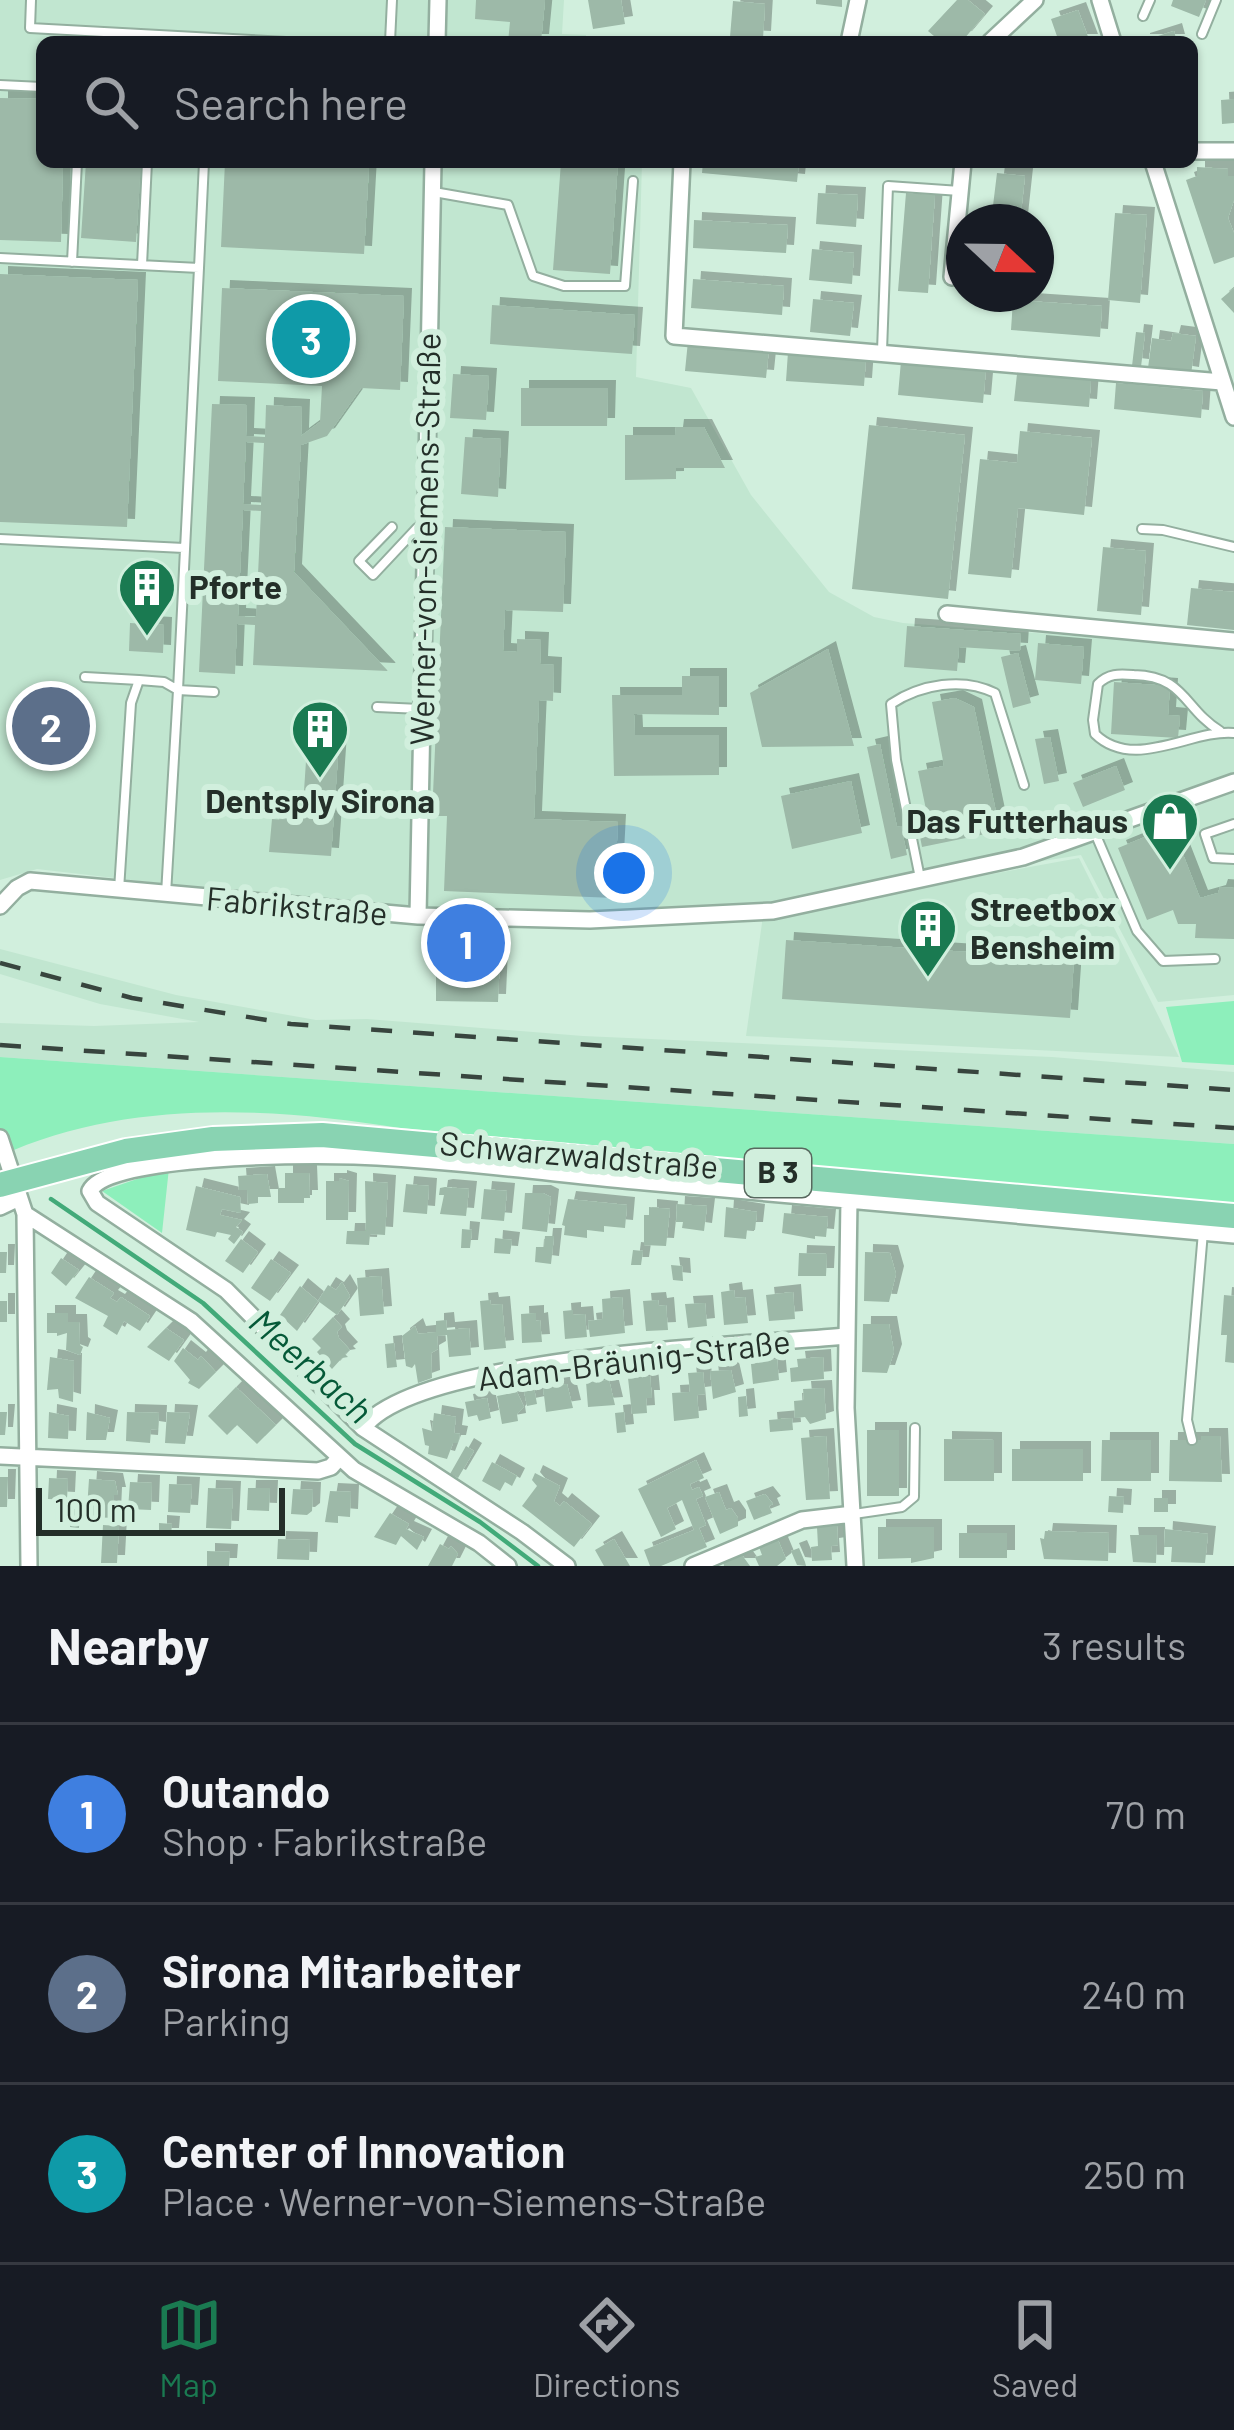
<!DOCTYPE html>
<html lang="en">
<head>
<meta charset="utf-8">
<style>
	:root { --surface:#171b24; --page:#242831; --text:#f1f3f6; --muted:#9ea1a6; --line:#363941; --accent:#1a7a51 }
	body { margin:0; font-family:Barlow,sans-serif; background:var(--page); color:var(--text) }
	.compass { position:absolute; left:946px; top:204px; width:108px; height:108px; border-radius:50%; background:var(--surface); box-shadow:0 3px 9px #0004; rotate:112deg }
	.scale { position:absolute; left:36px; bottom:30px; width:249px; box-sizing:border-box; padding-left:12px; border:6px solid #242f29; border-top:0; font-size:33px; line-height:42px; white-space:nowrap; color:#242f29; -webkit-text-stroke:9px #d1efdd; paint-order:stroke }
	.you { position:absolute; left:624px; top:873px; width:42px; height:42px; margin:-30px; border:9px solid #fff; border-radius:50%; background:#1a73e8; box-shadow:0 0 0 18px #1a73e833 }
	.badge { display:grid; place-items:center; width:78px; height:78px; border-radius:50%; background:var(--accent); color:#fff; font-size:39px; font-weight:700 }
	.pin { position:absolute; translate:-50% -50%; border:6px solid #fff; box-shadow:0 3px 12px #0006 }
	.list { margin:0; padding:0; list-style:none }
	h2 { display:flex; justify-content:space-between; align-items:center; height:156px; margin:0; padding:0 48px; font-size:51px }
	h2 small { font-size:39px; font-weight:400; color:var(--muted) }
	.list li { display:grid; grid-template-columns:78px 1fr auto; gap:36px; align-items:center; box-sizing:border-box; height:180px; padding:0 48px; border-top:3px solid var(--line) }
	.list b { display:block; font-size:45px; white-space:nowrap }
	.list p { margin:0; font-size:39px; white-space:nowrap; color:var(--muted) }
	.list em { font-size:39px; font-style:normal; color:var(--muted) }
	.icon { flex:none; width:66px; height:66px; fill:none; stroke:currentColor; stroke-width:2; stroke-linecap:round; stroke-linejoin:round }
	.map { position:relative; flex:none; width:1234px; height:1566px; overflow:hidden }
	.search { position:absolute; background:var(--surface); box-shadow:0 3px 9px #0004; left:36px; right:36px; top:36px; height:132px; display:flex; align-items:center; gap:30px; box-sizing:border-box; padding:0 42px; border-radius:18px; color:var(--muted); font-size:45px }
	.sheet { height:696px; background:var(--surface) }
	nav { display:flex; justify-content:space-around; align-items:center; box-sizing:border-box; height:168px; border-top:3px solid var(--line); background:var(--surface); font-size:33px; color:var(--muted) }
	nav a { display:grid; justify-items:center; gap:6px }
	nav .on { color:var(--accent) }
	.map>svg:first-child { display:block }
	.built { fill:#c1e6d0 }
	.green { fill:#8defbb }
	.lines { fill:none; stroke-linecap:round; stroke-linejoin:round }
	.stream { stroke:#42aa79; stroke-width:4.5 }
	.building { fill:#9db9a8; fill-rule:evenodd; filter:url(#shadow) }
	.lane-casing { stroke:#93af9f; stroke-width:12 }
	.street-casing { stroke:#93af9f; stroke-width:20 }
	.primary-casing { stroke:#fff; stroke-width:28 }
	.lane { stroke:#fff; stroke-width:8 }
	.street { stroke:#fff; stroke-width:15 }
	.primary { stroke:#89d3b2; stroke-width:24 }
	.rail { stroke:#38453e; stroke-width:4.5; stroke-dasharray:21 21; stroke-linecap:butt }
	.labels { text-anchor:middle; stroke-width:12; stroke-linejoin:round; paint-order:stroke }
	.shield { fill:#d1efdd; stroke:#58695f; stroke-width:3 }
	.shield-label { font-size:30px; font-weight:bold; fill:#242f29 }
	.street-label { font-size:33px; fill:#242f29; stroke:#d1efdd }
	.poi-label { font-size:33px; font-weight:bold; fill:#242f29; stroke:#d1efdd; text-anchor:start }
	.water-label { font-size:36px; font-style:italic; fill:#055938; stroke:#d1efdd }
</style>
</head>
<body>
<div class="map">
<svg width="1234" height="1566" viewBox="0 0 1234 1566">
	<defs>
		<filter id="shadow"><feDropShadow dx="8" dy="-8" stdDeviation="0" flood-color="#0004"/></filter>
	</defs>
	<rect width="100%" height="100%" fill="#d1efdd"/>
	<path class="built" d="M0,0H564L562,34L586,35V42H42V162H642L636,377L691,388L751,495L829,592L874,617L903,623L1234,648V995L1158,1002L1081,855L771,904L589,918L414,913L37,869L0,880Z
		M1079,858L1179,1057L746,1036L763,916Z
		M0,949L176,995L316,1020L367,1019L583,1036L1052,1057L1234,1072V1144L0,1057V1023L94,1026L199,1022L100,1004L0,974Z"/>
	<path class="green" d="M1234,1001V1065L1182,1062L1166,1007Z
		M0,1057L1234,1144V1204L400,1128C268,1107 125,1099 0,1156Z
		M169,1168L162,1233L102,1191Z"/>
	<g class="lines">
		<path class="stream" d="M51,1199L203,1303L355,1444L480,1522L538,1566"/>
	</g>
	<path class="building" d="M476,0H545L541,42H508L510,22L475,19Z
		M588,0H621L625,24L593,29Z
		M816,0H842V7L816,4Z
		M957,0H968L985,14L964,39L941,42L928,31Z
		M1173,0H1206L1199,17L1171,6Z
		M733,1L765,4L763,39L730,37Z
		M1078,10L1090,42H1059L1051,19Z
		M1174,31L1177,42H1142V41Z
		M0,98L42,99V162H63L61,242L0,240Z
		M1234,99V123L1222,124L1221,100Z
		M86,162H141L136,242L81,238Z
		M225,162L369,166L364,254L221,247Z
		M561,162H618L610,274L553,270Z
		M703,162H799L797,182L702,173Z
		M1197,167L1228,169V176H1234V200L1228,218L1234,233V257L1214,264L1186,180L1197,176Z
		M997,173L1025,176L1020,222H991Z
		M818,193L858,195L856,227L816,224Z
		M906,193L935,195L928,293L898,291Z
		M1115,213L1147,215L1140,303L1108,300Z
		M694,220L788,225L786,253L693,248Z
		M812,249L854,253L852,284L809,280Z
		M0,274L138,280L127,527L0,522Z
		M693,279L784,286L782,315L691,308Z
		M222,288L404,296L400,390L361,388L327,436L301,445L294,572L388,671L253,665L255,625L237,624L235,674L199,672L212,404L247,405L246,436L265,437L266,405L302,407L301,436L320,422L322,386L218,381ZM246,442L264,443L261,505L243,504ZM243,510L261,511L256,617L238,616Z
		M1234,288V313L1221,299Z
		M813,299L854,303L850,336L810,332Z
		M1013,300L1102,306L1100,337L1011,330Z
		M492,305L635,315L632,354L490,344Z
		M1136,332L1145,333L1141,367L1132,366Z
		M1173,333L1196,336L1191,375L1148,368L1152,338L1171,341Z
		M688,341L769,349L766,378L685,371Z
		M788,352L866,358L864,386L786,381Z
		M901,361L986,369L983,403L898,395Z
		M453,374L489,376L486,420L450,418Z
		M1017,374L1091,380L1089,407L1014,401Z
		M1116,383L1203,391L1201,418L1114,409Z
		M521,388H608L607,426H521Z
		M869,425L965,435L948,599L852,589Z
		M676,427H704L725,468H676V479L625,480V435H675Z
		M1020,431L1092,438L1084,515L1018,508L1011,578L968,574L980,459L1017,463Z
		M465,437L501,439L498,497L461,494Z
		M445,527L566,532L563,612L505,610L503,651L517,652V639L541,640L540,664L554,665L553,701L539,700L534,819L618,822L614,898L444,891L447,816H432Z
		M1103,547L1146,551L1141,615L1097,611Z
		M1191,588L1234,592V630L1187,625Z
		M130,623L164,625L163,653L129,651Z
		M907,626L1021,634L1020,651L959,647L957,671L904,667Z
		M1038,643L1084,647L1081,684L1035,680Z
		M828,649L854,746L762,747L750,693Z
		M1018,653L1031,703L1013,708L1001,657Z
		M682,676H719V715L634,714L635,735H719V775L614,776L612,695H682Z
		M1114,682L1170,686L1168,715L1180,716L1178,738L1111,734Z
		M955,698L974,707L1000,831L922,847L917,821L928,819L918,771L944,766L932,702Z
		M308,731L323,732V740L339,742L331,856L269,852L272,819L302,821Z
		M1050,737L1059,781L1044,784L1035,739Z
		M880,744L897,827L901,826L907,855L891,859L867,747Z
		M1116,766L1125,790L1083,807L1073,783Z
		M851,781L862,833L792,849L781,796Z
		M1172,826L1200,898L1218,893L1220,887L1234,888V939L1195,938L1196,924H1178L1173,910L1147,920L1118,848Z
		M436,933L501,935L498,1002L436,1001Z
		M786,940L1074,959L1070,1018L782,999Z
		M285,1173H309L310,1198H304V1203H278V1188H285Z
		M267,1174L271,1197H258V1203L248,1204L247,1190H239L238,1176Z
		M339,1178L349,1181L348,1220H326V1181H339Z
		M365,1181L388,1183L385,1235L370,1234L369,1245L346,1244L347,1231H366Z
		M406,1184L429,1186L427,1214L403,1212Z
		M196,1186L240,1197L241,1213L222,1209L220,1215L242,1220L236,1227L243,1232L234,1244L228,1239L231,1235L217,1232L215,1237L186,1230Z
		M445,1187L469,1189L466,1216L440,1214L444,1195H439L440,1188Z
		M484,1189L507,1191L504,1221L481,1219Z
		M525,1193H543L551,1197L547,1232L522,1229Z
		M568,1199L627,1205L625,1228L604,1226V1232L587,1230V1238L564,1235L565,1226L562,1225Z
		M677,1204L707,1206L704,1231L682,1228L683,1222H676Z
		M649,1207L670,1209L666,1246L644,1245V1215H649Z
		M726,1207L757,1212L755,1230H747L746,1239L724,1237Z
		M784,1213L828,1217L826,1237L815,1236V1239L782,1233Z
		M462,1229L472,1230L470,1248H461Z
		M545,1236H554L551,1264L535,1262L536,1247H544Z
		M495,1238L512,1240L510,1254L494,1253Z
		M241,1239L258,1252L243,1273L225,1261Z
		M633,1250L643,1251L641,1265H631Z
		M0,1252H7L6,1273H0Z
		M865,1252L890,1253L896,1274L889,1302L864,1301Z
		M799,1253L827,1254L826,1276H798Z
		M61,1258L79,1270L66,1286L51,1273Z
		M271,1259L291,1273L270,1301L251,1288Z
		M671,1265L682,1266L683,1281L673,1280Z
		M381,1276L384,1314L360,1316L357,1278Z
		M89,1277L114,1293L110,1298L117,1302L121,1297L150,1316L140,1331L124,1321L117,1335L103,1326L108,1316L75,1298Z
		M342,1282L350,1296L337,1315L318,1301L297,1331L280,1315L300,1286L318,1301L328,1285L336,1290Z
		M734,1290L735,1298L745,1297L748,1323L724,1325L721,1292Z
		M793,1292L795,1319L769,1321L766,1295Z
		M1224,1295L1234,1296V1363L1225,1362L1227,1335H1221Z
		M622,1297L625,1333L590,1337L588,1321L603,1319L602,1299Z
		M490,1300L491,1305L502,1304L506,1348L484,1350L480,1301Z
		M658,1300L659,1306L666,1305L668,1330L646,1331L643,1301Z
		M0,1301H7V1322H0Z
		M705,1303L707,1326L688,1328L685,1304Z
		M573,1310V1315L585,1314L587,1337L565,1339L563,1311Z
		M47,1313H68V1322H79L80,1345L83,1347L80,1355L66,1350L67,1333L57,1336V1333H47Z
		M536,1313V1321L540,1320L542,1342L522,1343L521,1314Z
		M333,1317L342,1327L337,1332L339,1338L350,1350L345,1354L348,1357L342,1358L332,1369L317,1352L321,1348L312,1339Z
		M446,1320L447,1330L469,1328L471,1355L449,1357L447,1335L437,1336L438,1349L431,1353L432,1378L418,1383L415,1364L412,1368L406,1366L402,1336L415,1326L418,1334L436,1332V1321Z
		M863,1324H889L894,1352L887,1373L862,1372Z
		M166,1328L184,1340L169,1361L147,1347Z
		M394,1343L397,1367L387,1368L385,1344Z
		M183,1348L198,1360L201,1356L216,1372L199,1389L188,1383L190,1380L174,1361Z
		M50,1357L74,1361L73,1402L59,1398L58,1389L47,1390Z
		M823,1357L824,1379L791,1382L790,1368L798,1367L797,1359Z
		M777,1359L779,1380L753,1384L751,1364Z
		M731,1370L736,1392L713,1399L710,1371Z
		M703,1372L705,1394L697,1395L699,1418L674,1421L672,1393L690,1392L688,1373Z
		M650,1376L652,1398H646L647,1413L632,1414L628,1378Z
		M609,1380L615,1405L588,1407L586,1382Z
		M567,1384L573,1408L546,1412L543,1387Z
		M236,1387L276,1425L257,1444L237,1425L227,1435L208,1416Z
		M534,1388L537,1404L527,1406L524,1391Z
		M824,1388L826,1419L810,1424L805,1417L795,1418L794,1401L804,1400L803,1389Z
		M517,1392L524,1407L517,1414L518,1421L502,1424L497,1396Z
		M746,1396L748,1416L739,1417L738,1397Z
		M487,1398L491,1418L479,1421L477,1415L468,1417L465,1402Z
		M0,1412H7L5,1435H0Z
		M49,1412L69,1416L68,1439L48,1438Z
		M87,1412L110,1418L106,1440H86Z
		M127,1412L159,1413L158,1430L151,1429L150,1443L126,1441Z
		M167,1412L190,1413L185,1444L165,1443Z
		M624,1412L626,1432L617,1433L615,1413Z
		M434,1413L456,1417L454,1433L460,1434L458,1443H453L447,1459L428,1454L429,1446L425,1445L422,1428L432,1431Z
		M792,1418L793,1430L770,1432L769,1420Z
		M867,1430H899V1496H867Z
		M826,1436L830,1499L806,1500L801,1438Z
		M1201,1436H1220L1222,1482L1169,1481L1170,1440H1201Z
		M944,1439L994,1440V1481H944Z
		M1102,1440H1151V1481H1101Z
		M466,1446L474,1451L458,1478L450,1474Z
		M1012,1449H1083V1481H1012Z
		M696,1460L704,1478L690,1484L692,1490L699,1487L703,1496L696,1499L706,1525L699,1528L707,1547L661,1566H650L644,1550L694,1530L682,1500L667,1508L676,1529L661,1537L638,1489Z
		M492,1462L517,1476L512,1486L505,1482L500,1491L482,1481Z
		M535,1473L560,1486L554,1501L560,1506L564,1501L592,1524L574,1547L522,1506L537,1486L532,1480Z
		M0,1477H8L7,1507H0Z
		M49,1478L68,1479L67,1500L48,1499Z
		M89,1479L115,1481L118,1495H114L113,1518L93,1517L87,1509Z
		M130,1482L152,1483L151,1510L128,1509Z
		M169,1484L192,1485L190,1513L168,1512Z
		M208,1488L233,1489L231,1529L206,1528Z
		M248,1488H270L269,1511L247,1510Z
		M293,1489L313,1490L312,1511L307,1515L291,1514Z
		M330,1491L351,1492L350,1517L338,1516V1523L325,1522Z
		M719,1492L726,1510L731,1508L738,1518V1526L720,1534L705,1497Z
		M765,1494L773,1504L769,1506L772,1513L754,1520L746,1501Z
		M1109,1496L1124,1497L1123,1513L1108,1512Z
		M1154,1498H1168V1512H1154Z
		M71,1509H80L79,1528L70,1527Z
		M390,1513L409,1524L406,1529L424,1537L417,1550L401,1536L396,1545L374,1537Z
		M159,1523L172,1524L171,1536H159Z
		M103,1525L119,1526L117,1563H101Z
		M837,1526L838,1545L831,1546L832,1560L812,1561L811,1547L818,1546L817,1527Z
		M878,1527H934V1558L911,1563V1558L878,1559Z
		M1165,1529L1208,1534L1205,1563L1171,1562L1172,1547H1164Z
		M1045,1531L1109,1533L1108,1561L1044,1559L1040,1538L1044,1539Z
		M959,1533H1007V1558H959Z
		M1130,1535H1157L1156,1563L1133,1562Z
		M278,1539L310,1540L309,1560L277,1559Z
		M614,1539L630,1566H604L595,1550Z
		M778,1540L786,1559L777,1566H759L755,1557L762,1555L759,1547Z
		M440,1544L449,1549L451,1546L458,1554L452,1566H428Z
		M799,1548L805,1562L806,1566L797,1565L791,1551Z
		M207,1551L230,1552L229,1566H207Z
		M742,1555L750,1566H724L723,1562Z"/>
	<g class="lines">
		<defs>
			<path id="lane" d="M31,0L30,28L286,42
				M1143,16L1150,0
				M1202,34L1216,0
				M390,42L392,0
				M0,85L42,87
				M434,192L508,205L533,276L564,286H625L633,181
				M0,258L199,268L178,690L214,692
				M72,262L77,162
				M142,265L147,162
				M199,268L204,162
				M882,351L888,186L960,191
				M392,527L359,561L373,575L417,528
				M1142,529L1163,530L1234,547
				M0,539L184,548
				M85,677L139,680
				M377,707L420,709
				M1220,731C1184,709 1185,676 1134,675C1119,674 1109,673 1098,684L1093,720L1095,734C1134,772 1191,729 1234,733
				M1234,824L1205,834L1213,858L1234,859
				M1095,833L1137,931L1163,961L1215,959
				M920,878L896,760L891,704C921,684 963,677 995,693L1024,785
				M119,890L131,703L139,680L164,682L178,690L166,894
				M1192,1440L1187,1420L1203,1232
				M854,1514L902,1507L914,1497L915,1428"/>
			<path id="street" d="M1100,0L1113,42
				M437,42L438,0
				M849,42L858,0
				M990,42L1035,0
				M1192,151H1234
				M682,162L674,336L1222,382
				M1153,162L1234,417
				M952,277L963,162
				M947,614L1234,641
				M0,906L17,888L30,881L418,916L590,920L773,911L1023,857L1234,782
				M418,916L433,162
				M0,1138L25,1214L29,1566
				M849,1199L846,1408L855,1566
				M0,1207L19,1198
				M25,1214L191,1321L354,1470L479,1543L508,1566
				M363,1428C415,1356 751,1345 847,1336
				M0,1456L318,1471L331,1467L339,1458
				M567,1566L522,1532L363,1428L226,1290L97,1203L90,1191C107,1154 311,1155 354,1156C451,1160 548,1173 645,1182C841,1199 1038,1217 1234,1235
				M693,1566L802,1520L853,1514"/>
			<path id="primary" d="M0,1185L126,1151L213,1139L322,1135L1234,1216"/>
		</defs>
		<use href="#lane" class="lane-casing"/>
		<use href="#street" class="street-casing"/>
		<use href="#primary" class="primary-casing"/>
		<use href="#lane" class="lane"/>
		<use href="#street" class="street"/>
		<use href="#primary" class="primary"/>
		<path class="rail" d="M0,963L132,998L291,1024L1234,1090
			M0,1045L1234,1128"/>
	</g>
	<defs>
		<symbol id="building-pin" viewBox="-11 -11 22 30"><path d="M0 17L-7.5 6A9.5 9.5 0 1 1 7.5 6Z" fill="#1a7a51" stroke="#d1efdd"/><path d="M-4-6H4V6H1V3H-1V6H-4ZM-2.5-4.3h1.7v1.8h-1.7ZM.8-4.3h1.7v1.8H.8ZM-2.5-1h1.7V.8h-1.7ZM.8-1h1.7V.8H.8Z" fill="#fff"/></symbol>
		<symbol id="shop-pin" viewBox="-11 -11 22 30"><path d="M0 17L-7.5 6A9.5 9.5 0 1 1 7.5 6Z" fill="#1a7a51" stroke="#d1efdd"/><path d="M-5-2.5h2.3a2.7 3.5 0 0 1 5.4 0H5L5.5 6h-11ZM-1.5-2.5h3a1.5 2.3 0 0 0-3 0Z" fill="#fff"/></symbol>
	</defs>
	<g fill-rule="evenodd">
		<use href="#building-pin" x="114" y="554" width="66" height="90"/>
		<use href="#building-pin" x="287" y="696" width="66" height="90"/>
		<use href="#shop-pin" x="1137" y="788" width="66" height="90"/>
		<use href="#building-pin" x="895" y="895" width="66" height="90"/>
	</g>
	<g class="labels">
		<rect class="shield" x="745" y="1149" width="66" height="48" rx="9"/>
		<g class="shield-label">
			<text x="778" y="1183">B 3</text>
		</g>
		<g class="street-label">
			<text transform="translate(425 539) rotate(-89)" y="12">Werner-von-Siemens-Straße</text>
			<text transform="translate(297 906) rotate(5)" y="12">Fabrikstraße</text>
			<text transform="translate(579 1155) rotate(5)" y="12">Schwarzwaldstraße</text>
			<text transform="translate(634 1360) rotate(-7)" y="12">Adam-Bräunig-Straße</text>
		</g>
		<g class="poi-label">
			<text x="189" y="599">Pforte</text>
			<text x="320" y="813" text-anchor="middle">Dentsply Sirona</text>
			<text x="1128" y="833" text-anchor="end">Das Futterhaus</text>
			<text x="970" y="921">Streetbox<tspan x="970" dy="38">Bensheim</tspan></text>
		</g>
		<g class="water-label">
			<text transform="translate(311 1366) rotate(42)" y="13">Meerbach</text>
		</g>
	</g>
</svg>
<svg class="compass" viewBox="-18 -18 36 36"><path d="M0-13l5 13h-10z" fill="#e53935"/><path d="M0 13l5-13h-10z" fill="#9ea1a6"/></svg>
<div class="scale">100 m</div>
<div class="you"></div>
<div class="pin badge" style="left:466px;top:943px;background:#3f7fe0">1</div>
<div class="pin badge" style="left:51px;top:726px;background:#5c6f8a">2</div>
<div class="pin badge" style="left:311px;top:339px;background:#0f9aa8">3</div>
<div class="search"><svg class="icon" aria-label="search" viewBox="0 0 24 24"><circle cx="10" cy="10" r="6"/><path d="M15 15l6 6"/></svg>Search here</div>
</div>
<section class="sheet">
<h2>Nearby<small>3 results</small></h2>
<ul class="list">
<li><span class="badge" style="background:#3f7fe0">1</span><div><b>Outando</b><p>Shop · Fabrikstraße</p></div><em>70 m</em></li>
<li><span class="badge" style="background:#5c6f8a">2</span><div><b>Sirona Mitarbeiter</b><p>Parking</p></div><em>240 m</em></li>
<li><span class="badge" style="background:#0f9aa8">3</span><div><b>Center of Innovation</b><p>Place · Werner-von-Siemens-Straße</p></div><em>250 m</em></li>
</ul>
</section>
<nav>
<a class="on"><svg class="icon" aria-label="map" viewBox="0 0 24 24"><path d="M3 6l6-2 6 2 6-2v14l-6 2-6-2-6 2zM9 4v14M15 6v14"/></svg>Map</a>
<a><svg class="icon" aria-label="directions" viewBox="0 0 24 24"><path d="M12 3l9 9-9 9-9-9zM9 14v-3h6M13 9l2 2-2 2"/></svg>Directions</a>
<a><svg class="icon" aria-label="saved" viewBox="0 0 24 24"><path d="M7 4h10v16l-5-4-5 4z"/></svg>Saved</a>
</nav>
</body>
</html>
